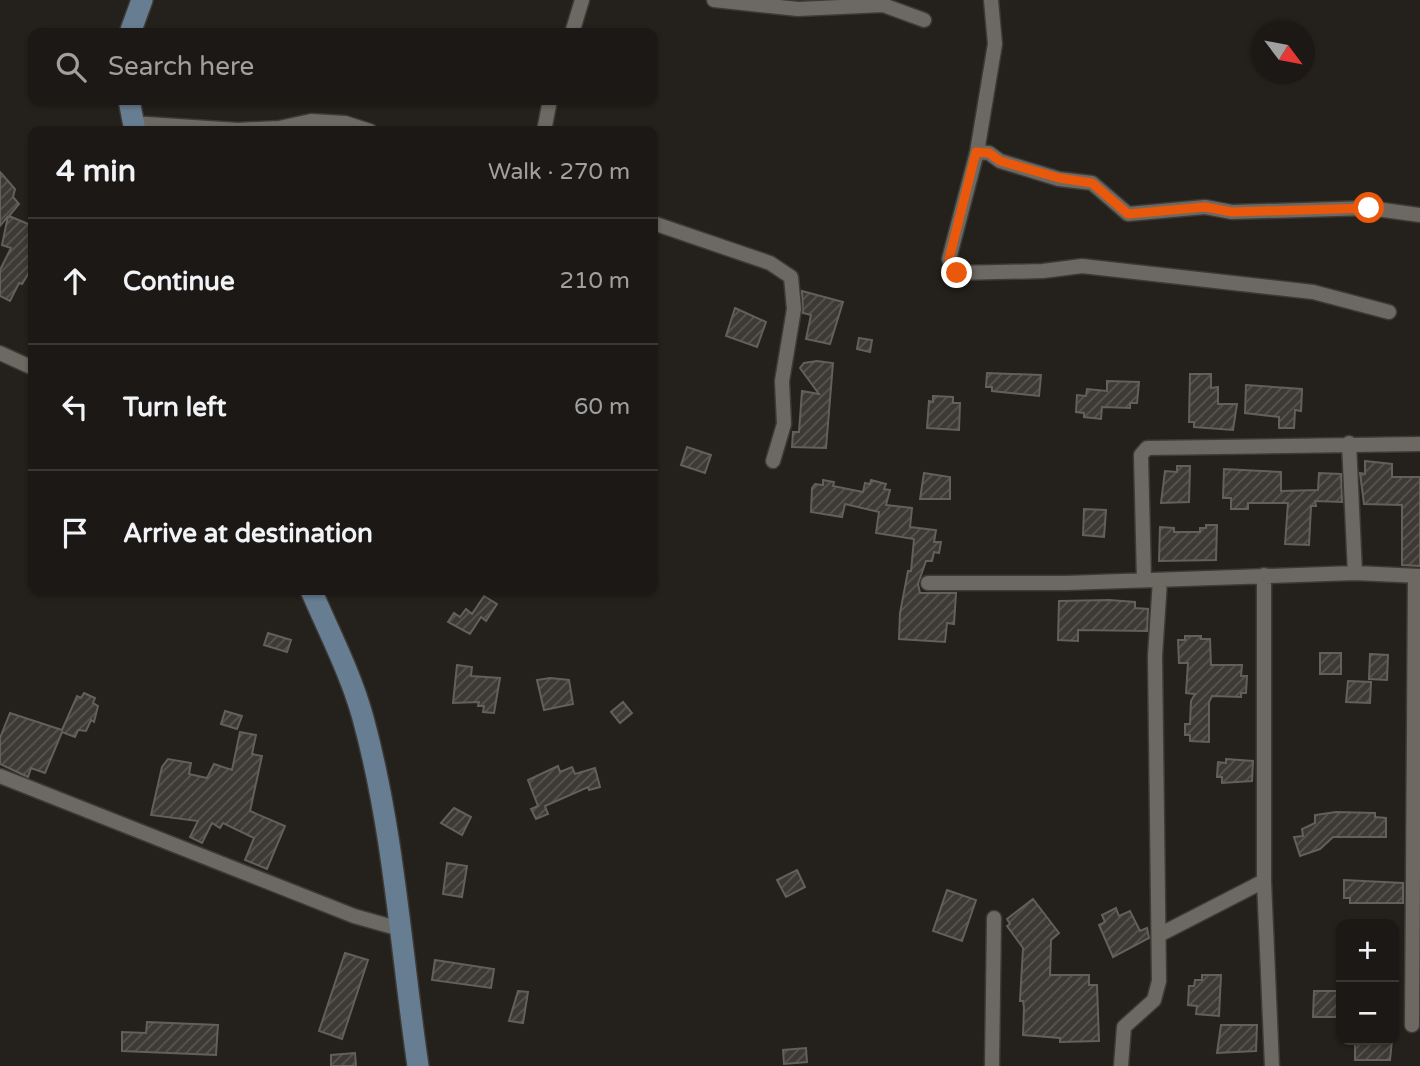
<!DOCTYPE html>
<html lang="en">
<head>
<meta charset="utf-8">
<style>
	:root { --surface:#1b1815; --page:#24211e; --text:#f1f3f6; --muted:#a0a0a0; --line:#393734 }
	body { margin:0; font-family:"Varela Round",sans-serif; background:var(--page); color:var(--text) }
	.controls { position:absolute; right:21px; bottom:21px; display:grid; overflow:hidden; border-radius:14px; box-shadow:0 2px 5px #0004 }
	.controls button { width:63px; height:63px; display:grid; place-items:center; padding:0; border:0; border-bottom:2px solid var(--line); background:var(--surface); color:var(--text); font:35px sans-serif }
	.compass { position:absolute; left:1252px; top:21px; width:63px; height:63px; border-radius:50%; background:var(--surface); box-shadow:0 2px 5px #0004; rotate:122deg }
	.stop { position:absolute; width:21px; height:21px; margin:-16px; border:5px solid #ea580c; border-radius:50%; background:#fff }
	.stop.end { background:#ea580c; border-color:#fff; box-shadow:0 2px 7px #0008 }
	.list { margin:0; padding:0; list-style:none }
	h2 { display:flex; justify-content:space-between; align-items:center; height:91px; margin:0; padding:0 28px; font-size:30px }
	h2 small { font-size:23px; font-weight:400; color:var(--muted) }
	.list li { display:grid; grid-template-columns:46px 1fr auto; gap:21px; align-items:center; box-sizing:border-box; height:126px; padding:0 28px; border-top:2px solid var(--line) }
	.list b { display:block; font-size:26px; white-space:nowrap }
	.list em { font-size:23px; font-style:normal; color:var(--muted) }
	.icon { flex:none; width:38px; height:38px; fill:none; stroke:currentColor; stroke-width:2; stroke-linecap:round; stroke-linejoin:round }
	.map { position:relative; flex:none; width:1420px; height:1066px; overflow:hidden }
	.search { position:absolute; background:var(--surface); box-shadow:0 2px 5px #0004; left:28px; top:28px; width:630px; height:77px; display:flex; align-items:center; gap:18px; box-sizing:border-box; padding:0 24px; border-radius:14px; color:var(--muted); font-size:26px }
	.panel { position:absolute; background:var(--surface); box-shadow:0 2px 5px #0004; left:28px; top:126px; width:630px; height:469px; border-radius:14px }
	.map>svg:first-child { display:block }
	.building { fill:url(#building-hatch); stroke:#635f59; stroke-width:2 }
	.lines { fill:none; stroke-linecap:round; stroke-linejoin:round }
	.street-casing { stroke:#3d3a36; stroke-width:17 }
	.secondary-casing { stroke:#3d3a36; stroke-width:24 }
	.street { stroke:#6c6862; stroke-width:14 }
	.secondary { stroke:#677d91; stroke-width:21 }
	.route { stroke:#ea580c; stroke-width:9 }
</style>
</head>
<body>
<div class="map">
<svg width="1420" height="1066" viewBox="0 0 1420 1066">
	<defs>
		<pattern id="building-hatch" width="6" height="6" patternUnits="userSpaceOnUse" patternTransform="scale(1.75)"><rect width="6" height="6" fill="#3d3934"/><path d="M-1 1l2-2M0 6l6-6M5 7l2-2" fill="none" stroke="#595651"/></pattern>
	</defs>
	<rect width="100%" height="100%" fill="#24201c"/>
	<path class="building" d="M0,172L15,189L13,197L19,204L9,216L33,226V259L30,264L33,266L22,284L19,283L10,301L0,296V270L11,248L2,245L8,216L0,226Z
		M802,291L843,302L830,344L806,339L811,315L803,313Z
		M735,308L766,322L757,347L726,336Z
		M859,338L872,340L870,352L857,349Z
		M817,361L833,363L826,448L792,447L793,432H799L802,391L819,394L800,368L804,363Z
		M987,373L1041,375L1039,396L992,391V387H986Z
		M1190,374H1211V388L1218,387V404H1237L1233,430L1194,427V422H1189Z
		M1107,381L1139,382L1137,403H1130V408L1102,407L1101,419L1084,417V413L1076,412L1077,395L1086,396L1087,389L1107,391Z
		M1246,385L1302,389L1301,411L1295,410L1294,428H1279V417L1245,413Z
		M933,396L953,397V403H960L959,430L927,428L929,401L933,402Z
		M687,447L711,455L705,473L681,465Z
		M1365,461L1392,464V477H1420V566L1402,565V505L1364,504L1360,473L1365,474Z
		M1177,466H1190L1189,502L1161,503L1165,471L1177,472Z
		M1224,469L1281,472V491L1318,490L1319,473L1341,474L1342,502L1315,501L1316,506H1311L1309,545L1285,544L1288,503H1248V509H1231V498H1223Z
		M924,473L950,477V499H920Z
		M823,480L834,482L833,486L863,492L865,483L870,484L871,480L886,484L884,489L890,490L886,505L912,508L910,527L936,530L934,542H941L939,553L934,552L932,561H926L918,584L920,593H956L954,624L947,623L945,642L899,639L900,613L908,571H911L914,539L876,533L879,512L845,504L842,517L811,512L812,488L815,484L823,485Z
		M1084,509L1106,510L1104,537L1083,535Z
		M1206,525H1217L1216,560L1159,561L1160,527L1174,528V532H1200V528H1206Z
		M484,596L497,604L486,621L481,617L470,634L448,622L454,613L460,617L466,609L472,614Z
		M1109,600L1135,602V608L1148,609L1147,631L1078,630V641L1058,640L1059,601Z
		M268,633L291,640L287,652L264,645Z
		M1185,636H1201V639H1210L1211,665H1242L1241,676H1247L1246,693H1241V697L1212,696L1209,702V742L1190,741V735H1185V724H1190L1191,701L1195,694L1186,693L1188,663H1179L1178,640H1185Z
		M1320,653H1341V674H1320Z
		M1370,654L1388,655L1387,680L1369,679Z
		M457,665L472,667L471,676L500,678L494,713L483,712L484,706H478L479,702L453,703Z
		M550,678L569,680L573,704L544,710L537,680Z
		M1348,681L1371,682L1370,703L1346,702Z
		M84,693L95,698L93,703L98,706L94,722L91,720L86,731L78,730L75,737L62,732L45,773L31,768L28,777L0,764V738L10,713L62,730L77,696L81,698Z
		M623,702L632,713L620,723L611,712Z
		M225,711L242,716L237,729L221,724Z
		M240,732L256,735L252,754L262,756L250,811L285,826L267,869L245,860L254,838L223,823L220,828L212,823L202,843L190,837L198,821L151,815L162,767L168,759L191,763L189,774L207,778L214,764L232,770Z
		M1226,759L1253,761L1252,781L1222,783V777H1217L1218,762L1226,763Z
		M558,766L560,772L572,767L575,774L595,768L600,787L589,790L588,787L545,806L548,814L536,819L531,809L538,806L528,780Z
		M454,808L471,817L462,835L441,823Z
		M1336,812L1375,813V817L1386,818V837H1333L1320,849L1300,856L1294,837L1303,836L1302,829L1315,823V815Z
		M447,863L467,866L462,897L443,894Z
		M797,870L805,887L786,897L777,880Z
		M1344,880L1403,883V903H1350V898H1344Z
		M947,890L976,900L962,941L933,931Z
		M1033,899L1059,933L1051,940L1050,975H1089V985H1097L1099,1041L1060,1042V1038L1023,1035L1024,1008L1023,1001H1020L1023,948L1007,926L1010,924L1007,919Z
		M1116,908L1119,916L1130,911L1140,931L1147,928L1149,938L1113,957L1099,925L1105,922L1102,915Z
		M345,953L368,960L342,1039L319,1031Z
		M435,960L494,969L491,988L432,980Z
		M1202,975H1221L1219,1016L1196,1014L1197,1006L1188,1005L1189,986H1194L1195,980H1202Z
		M518,991L528,992L523,1023L509,1021Z
		M1314,991H1339V1017H1313Z
		M147,1022L218,1025L216,1055L122,1051V1032L146,1033Z
		M1221,1025H1257L1256,1051L1217,1053Z
		M1355,1040H1392L1390,1060H1355Z
		M806,1048L807,1062L784,1064L783,1050Z
		M355,1053L356,1066H331V1055Z"/>
	<g class="lines">
		<defs>
			<path id="street" d="M714,0L798,9L883,5L924,20
				M991,0L995,44L977,152L949,259L957,273L1043,271L1082,266L1313,292L1389,312
				M572,33L582,0
				M132,123L238,130L279,128L311,121L345,123L370,131
				M544,131L550,100
				M977,152L989,153L1000,161L1059,179L1092,183L1128,214L1205,207L1232,212L1369,208L1420,215
				M653,223L770,263L791,277L794,309L782,381L784,424L773,461
				M0,353L33,368
				M1349,443L1355,573
				M1264,575V881L1272,1066
				M1144,580L1141,455L1147,448L1420,444
				M928,583H1066L1355,573L1420,576
				M0,776L354,916L400,929
				M1159,935L1264,881
				M1412,1025L1415,576
				M992,1066L994,918
				M1121,1066L1124,1027L1154,1000L1159,981L1155,656L1160,580"/>
			<path id="secondary" d="M130,33L142,0
				M129,100L135,131
				M311,590C329,632 351,674 363,718C394,831 401,951 418,1066"/>
		</defs>
		<use href="#street" class="street-casing"/>
		<use href="#secondary" class="secondary-casing"/>
		<use href="#street" class="street"/>
		<use href="#secondary" class="secondary"/>
	</g>
	<g class="lines">
		<path class="route" d="M957,273L949,259L976,152L989,153L1000,161L1059,178L1092,183L1128,214L1205,207L1232,212L1369,208"/>
	</g>
</svg>
<div class="controls">
<button>+</button>
<button>−</button>
</div>
<svg class="compass" viewBox="-18 -18 36 36"><path d="M0-13l5 13h-10z" fill="#e53935"/><path d="M0 13l5-13h-10z" fill="#a0a0a0"/></svg>
<div class="stop" style="left:1369px;top:208px"></div>
<div class="stop end" style="left:957px;top:273px"></div>
<div class="search"><svg class="icon" aria-label="search" viewBox="0 0 24 24"><circle cx="10" cy="10" r="6"/><path d="M15 15l6 6"/></svg>Search here</div>
<section class="panel">
<h2>4 min<small>Walk · 270 m</small></h2>
<ul class="list">
<li><svg class="icon" aria-label="ahead" viewBox="0 0 24 24"><path d="M12 20V5M6 11l6-6 6 6"/></svg><div><b>Continue</b></div><em>210 m</em></li>
<li><svg class="icon" aria-label="left" viewBox="0 0 24 24"><path d="M17 20v-9H6M10 6l-5 5 5 5"/></svg><div><b>Turn left</b></div><em>60 m</em></li>
<li><svg class="icon" aria-label="arrive" viewBox="0 0 24 24"><path d="M6 21V4h12l-3 4 3 4H6"/></svg><div><b>Arrive at destination</b></div></li>
</ul>
</section>
</div>
</body>
</html>
